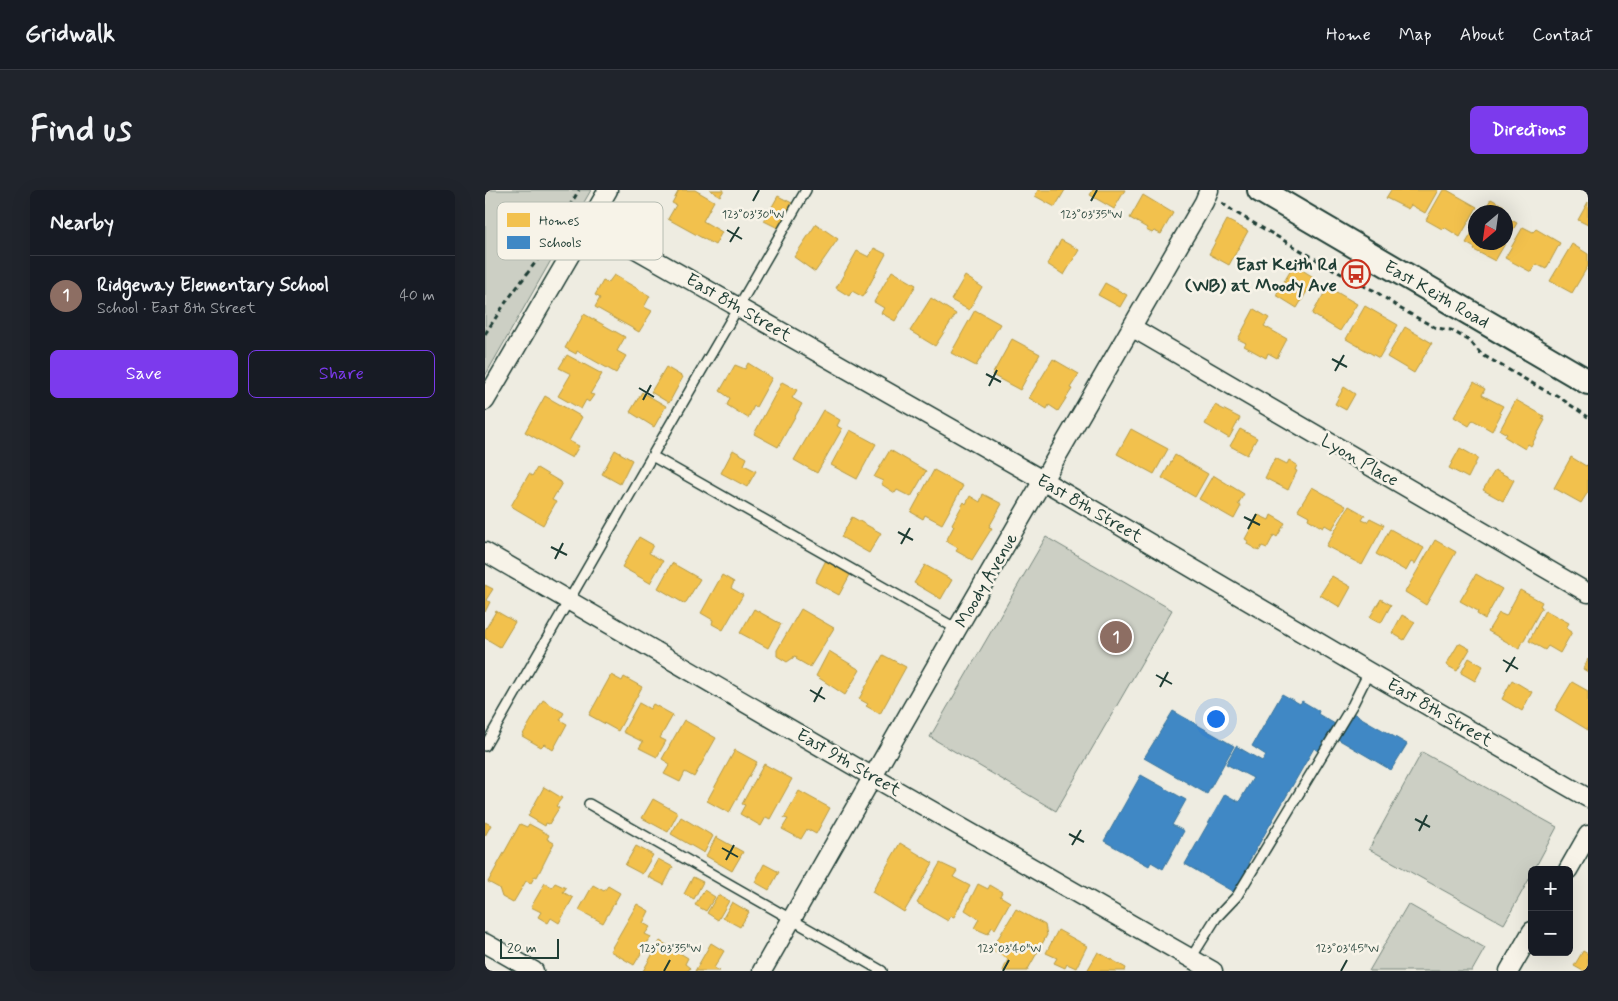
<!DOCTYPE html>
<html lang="en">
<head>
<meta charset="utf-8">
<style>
	:root { --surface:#171b24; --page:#20242c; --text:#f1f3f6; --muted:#9ea1a6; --line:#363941; --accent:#7c3aed }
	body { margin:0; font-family:Mynerve,sans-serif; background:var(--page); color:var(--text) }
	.controls { position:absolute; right:15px; bottom:15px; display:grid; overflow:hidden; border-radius:8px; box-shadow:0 5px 20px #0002 }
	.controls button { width:45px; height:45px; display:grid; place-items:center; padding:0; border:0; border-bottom:1px solid var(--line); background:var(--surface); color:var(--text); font:25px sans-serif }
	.compass { position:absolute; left:983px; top:15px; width:45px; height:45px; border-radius:50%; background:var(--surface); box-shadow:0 5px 20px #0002; rotate:209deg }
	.scale { position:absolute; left:15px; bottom:12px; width:59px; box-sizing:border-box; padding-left:5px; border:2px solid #1f3d34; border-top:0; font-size:14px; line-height:18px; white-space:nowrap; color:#1f3d34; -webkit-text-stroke:4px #f7f3e8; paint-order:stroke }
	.you { position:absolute; left:730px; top:528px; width:18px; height:18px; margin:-12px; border:4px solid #fff; border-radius:50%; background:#1a73e8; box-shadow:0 0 0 8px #1a73e833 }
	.badge { display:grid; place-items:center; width:32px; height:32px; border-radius:50%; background:var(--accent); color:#fff; font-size:16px; font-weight:700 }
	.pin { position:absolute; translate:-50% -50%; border:2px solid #fff; box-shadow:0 1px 5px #0006 }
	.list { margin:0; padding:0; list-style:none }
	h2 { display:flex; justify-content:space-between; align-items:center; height:65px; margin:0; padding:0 20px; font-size:21px }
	h2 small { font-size:16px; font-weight:400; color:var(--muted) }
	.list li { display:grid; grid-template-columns:32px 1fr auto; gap:15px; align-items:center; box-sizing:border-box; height:80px; padding:0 20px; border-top:1px solid var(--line) }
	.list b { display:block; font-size:19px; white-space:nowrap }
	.list p { margin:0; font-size:16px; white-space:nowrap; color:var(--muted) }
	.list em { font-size:16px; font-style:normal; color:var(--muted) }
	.actions { display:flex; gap:10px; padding:15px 20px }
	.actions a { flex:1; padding:11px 0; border:1px solid var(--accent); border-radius:8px; text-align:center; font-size:18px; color:var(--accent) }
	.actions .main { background:var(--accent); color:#fff }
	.map { position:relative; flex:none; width:1103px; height:781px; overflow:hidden; border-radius:8px }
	header { display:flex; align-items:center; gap:30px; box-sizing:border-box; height:70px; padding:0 25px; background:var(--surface); border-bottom:1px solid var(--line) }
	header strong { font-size:24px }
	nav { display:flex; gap:28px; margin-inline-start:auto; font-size:18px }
	.intro { display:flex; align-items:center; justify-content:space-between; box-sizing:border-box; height:120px; padding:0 30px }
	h1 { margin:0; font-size:35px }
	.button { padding:12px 22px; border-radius:8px; background:var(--accent); color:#fff; font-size:18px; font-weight:700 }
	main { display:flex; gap:30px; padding:0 30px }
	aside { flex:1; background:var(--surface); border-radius:8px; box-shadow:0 5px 20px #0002 }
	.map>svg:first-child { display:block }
	.green { fill:#cccfc4; stroke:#76867c }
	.homes { fill:#f2c14e; stroke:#b39946 }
	.schools { fill:#3f88c5; stroke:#35729a }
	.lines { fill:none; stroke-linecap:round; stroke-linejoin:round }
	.lane-casing { stroke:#1f3d34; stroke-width:12 }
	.street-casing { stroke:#1f3d34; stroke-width:21 }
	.secondary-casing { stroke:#1f3d34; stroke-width:28 }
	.path { stroke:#1f3d34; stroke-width:3; stroke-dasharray:5 4; stroke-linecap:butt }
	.lane { stroke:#f7f3e8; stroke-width:9 }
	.street { stroke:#f7f3e8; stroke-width:18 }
	.secondary { stroke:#f7f3e8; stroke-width:24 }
	.ticks { fill:none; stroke:#1f3d34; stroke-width:2 }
	.labels { text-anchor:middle; stroke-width:5; stroke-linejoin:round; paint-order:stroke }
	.poi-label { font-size:18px; font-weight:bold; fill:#1f3d34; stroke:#f7f3e8; text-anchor:end }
	.street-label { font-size:18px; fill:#1f3d34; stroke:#f7f3e8 }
	.key { fill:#f7f3e8; stroke:#b6bcb2; stroke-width:1 }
	.key-label { font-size:14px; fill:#1f3d34 }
	.ticks-label { font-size:12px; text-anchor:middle; fill:#1f3d34; stroke:#f7f3e8; stroke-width:5; stroke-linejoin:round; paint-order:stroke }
</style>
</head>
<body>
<header>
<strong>Gridwalk</strong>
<nav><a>Home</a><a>Map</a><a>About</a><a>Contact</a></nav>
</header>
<div class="intro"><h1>Find us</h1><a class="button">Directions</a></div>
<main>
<aside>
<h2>Nearby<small></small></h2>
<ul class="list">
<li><span class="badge" style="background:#8d6e63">1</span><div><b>Ridgeway Elementary School</b><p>School · East 8th Street</p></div><em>40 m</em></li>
</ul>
<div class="actions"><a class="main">Save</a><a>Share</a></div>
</aside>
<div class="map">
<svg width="1103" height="781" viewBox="0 0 1103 781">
	<rect width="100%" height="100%" fill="#eeece1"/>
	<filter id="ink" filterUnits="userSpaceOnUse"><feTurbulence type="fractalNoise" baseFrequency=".02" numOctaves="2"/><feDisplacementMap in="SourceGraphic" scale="10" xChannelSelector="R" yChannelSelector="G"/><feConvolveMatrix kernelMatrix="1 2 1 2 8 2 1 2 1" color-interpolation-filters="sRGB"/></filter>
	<g filter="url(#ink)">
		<path class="green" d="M0,0H106L0,186Z
			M561,347L687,420L571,621L445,547Z
			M937,562L1072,637L1049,680H1047V684L1019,734L884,659Z
			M923,714L1000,758L987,781H884Z"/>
		<path class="homes" d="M194,0H210L229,11L218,31L237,42L230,55L183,29L191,15L187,13Z
			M225,0H239L235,6Z
			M553,0H580L570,17L550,6Z
			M608,0H640L629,19L605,5Z
			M906,0H953L940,23L926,15L923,19L901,8Z
			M958,0H962L992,17L975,47L959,37L957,39L941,30Z
			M658,5L688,23L676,44L669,41L667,43L661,40L662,38L645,28Z
			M293,6L311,15L297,40L279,31Z
			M1006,9L1019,16L1015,22H998Z
			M1103,12V35L1093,30Z
			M1021,27L1032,33L1010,71L989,60L990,58L981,53L991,36V52H1021Z
			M742,30L763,41L744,75L724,64Z
			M331,34L353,49L330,82L309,67Z
			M1038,37L1048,42L1051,39L1075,53L1061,79L1051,74L1046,82L1020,68Z
			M576,50L594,60L579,85L562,74Z
			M1087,54L1103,64V76L1087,103L1065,91Z
			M389,58L401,64L378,107L367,101L364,106L351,98L372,61L384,67Z
			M809,75L830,88L812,118L791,105Z
			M407,81L431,95L410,131L396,123L399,118L389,112Z
			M129,85L165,106L159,117L167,121L154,142L110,117L115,108L110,105L118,91L123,93Z
			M480,86L497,97L484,120L466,110Z
			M620,93L642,105L635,117L613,105Z
			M843,97L872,114L855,141L827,124Z
			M446,108L471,124L450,156L425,141Z
			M880,116L913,135L894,168L861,149Z
			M769,119L784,128L779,136L802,149L792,168L783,163L781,168L759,156L761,153L753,149Z
			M490,120L515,134L491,176L466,163Z
			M99,124L140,147L132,161L141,166L131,183L92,161L91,164L80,158Z
			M920,137L947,153L929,183L902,167Z
			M527,149L555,164L535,200L507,185Z
			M82,165L117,184L105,204L109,205L104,212L101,210L96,219L73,206L86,184L74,178Z
			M568,169L594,184L585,198L587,199L573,221L564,215L562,219L544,208Z
			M263,173L287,188L271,217L269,216L263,228L242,215L245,208L235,201L250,175L260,179Z
			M181,177L198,187L184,213L166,202Z
			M297,192L312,200L307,208L317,214L293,257L269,244Z
			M989,192L1000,199L997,205L1018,216L1014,223L1016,224L1007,241L988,230L984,236L969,227Z
			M859,197L870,204L861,220L850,214Z
			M157,202L181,216L169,237L145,222Z
			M60,206L97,227L84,251L94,256L87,268L40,242Z
			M1031,210L1059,226L1057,229L1060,230L1046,256L1043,254L1040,259L1020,247L1022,244L1015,240Z
			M730,215L755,228L744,248L720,234Z
			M338,220L355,230L352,236L357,239L332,283L309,270Z
			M646,239L683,259L669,284L632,264Z
			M755,239L772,248L762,265L745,256Z
			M365,240L391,254L372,289L346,275Z
			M975,258L993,268L983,288L964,278Z
			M130,260L147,270L135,294L117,284Z
			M248,260L262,268L259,275L271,281L262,297L236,283Z
			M405,260L441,281L426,307L412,300L410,303L396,294L398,291L389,287Z
			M690,265L723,284L710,307L677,288Z
			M1086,267L1101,276L1103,274V302L1096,313L1069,298Z
			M790,268L802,274L804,270L812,275L810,280L812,281L803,300L780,288Z
			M52,278L77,293L67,310L71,312L58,335L26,316L44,284L47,286Z
			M449,280L478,296L457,334L440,325L438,329L426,322Z
			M1010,280L1029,290L1018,311L998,300Z
			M728,285L759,304L753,314L756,316L749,329L714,309Z
			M827,297L861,316L847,339L840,335L838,338L823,329L824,326L813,320Z
			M498,304L517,314L504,337L507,338L487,370L471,361L473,358L461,351L469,336L467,334L479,312L481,314L485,306L495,312Z
			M864,316L880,325L877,330L882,332L885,328L899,335L877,375L841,356Z
			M773,325L784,330L786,325L800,333L792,347L789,345L782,358L777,356L774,361L762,354L763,351L760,349Z
			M367,327L396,343L384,363L356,347Z
			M905,339L939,358L930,374L926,372L921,381L891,364Z
			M154,347L168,355L164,363L178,371L165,393L137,377Z
			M950,350L971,362L941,415L920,402Z
			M341,370L366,383L354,405L330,392Z
			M187,373L215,389L200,414L173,398Z
			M440,375L467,390L456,409L429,393Z
			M991,384L1017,399L1000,429L992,424L993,421L975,411Z
			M237,385L249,392L246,398L258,405L238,440L227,434L228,430L216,423Z
			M847,386L866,397L855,417L835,405Z
			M0,395L8,399L1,410L5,412L0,422Z
			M1035,400L1057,412L1055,416L1057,417L1034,459L1003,441L1014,423L1021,426Z
			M896,409L906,415L896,433L885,427Z
			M269,419L296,434L283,458L255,443Z
			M316,419L349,438L325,477L311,469L312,467L309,466L308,468L302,472L292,466V460Z
			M1060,420L1084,433L1081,438L1087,442L1075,463L1063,456L1060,460L1044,451Z
			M11,421L30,432L15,457L0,448V440Z
			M917,425L930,432L919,450L907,443Z
			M974,453L985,459L972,481L961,475Z
			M344,461L375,480L360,505L331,486Z
			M398,465L421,477L395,524L381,516L383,514L374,509Z
			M984,468L998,476L990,491L976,483Z
			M1103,469V482L1098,479Z
			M126,485L137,491L139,487L157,497L133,541L104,525Z
			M1027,490L1047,502L1037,521L1017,509Z
			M1087,492L1103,501V540L1070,520Z
			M58,510L79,523L75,530L82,534L68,560L59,554L56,557L37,546Z
			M154,513L165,519L168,514L188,525L175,548L181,551L172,567L154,558L158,552L138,542Z
			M199,530L231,548L209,587L200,582L195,592L179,584L185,574L177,569Z
			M250,560L272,572L244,623L222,611Z
			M279,574L307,589L285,629L281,627L276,636L255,624L260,615L257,614Z
			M59,597L77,608L71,616L74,618L64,634L61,633L60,636L43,626Z
			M314,601L345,618L331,644L322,639L316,649L297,639L303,629L299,628Z
			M168,609L193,623L183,642L157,628Z
			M196,627L228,646L219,663L186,644Z
			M0,632L6,635L0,646Z
			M35,634L42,637L44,634L64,645L62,649L69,653L52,687L50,686L46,693L41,691L28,713L17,707L14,698L3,692Z
			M231,647L258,662L247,681L221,666Z
			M415,653L448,673L419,722L387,702Z
			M151,656L168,665L157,684L140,675Z
			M173,669L188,677L179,695L163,687Z
			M455,673L472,681L468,687L485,696L469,727L466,726L463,731L432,713Z
			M279,674L294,682L284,700L270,692Z
			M208,687L218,692L209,709L199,704Z
			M60,693L67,697L70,693L81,698L78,702L88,708L74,733L66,728L63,733L53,727L56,722L46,717Z
			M493,694L503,699L505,695L517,702L515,706L525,712L510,739L507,737L503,744L489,738L494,729L480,720Z
			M108,695L119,701L123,696L135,703L118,733L94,720Z
			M219,700L230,707L221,721L210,715Z
			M233,705L244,711L233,730L222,723Z
			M247,712L264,722L255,737L238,728Z
			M152,714L164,721L158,733L165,737L160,744L166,747L149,775L125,761Z
			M531,719L560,735L562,745L542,781H518L523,769L506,760Z
			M573,740L602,756L591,778L582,774L580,778L569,773L572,768L561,763Z
			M175,751L203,768L200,774L205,778L203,781H158Z
			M226,753L239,761L229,778L235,781H210Z
			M1098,761L1103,764V781H1098L1089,776Z
			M613,762L641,778L640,781H602Z"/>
		<path class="schools" d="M797,504L815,514L817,511L834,521L833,524L850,534L834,562L829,558L763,673L767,676L752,704L700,674L740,604L754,612L768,588L741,574L751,556L777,571L781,565L767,556Z
			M688,521L749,556L722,604L659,568Z
			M866,522L922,554L906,580L851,548Z
			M656,585L701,610L687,635L699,641L678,679L666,672L664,676L619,651Z"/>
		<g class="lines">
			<defs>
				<path id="lane" d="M321,0L167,266L472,439
					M0,556L167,266
					M104,614L397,781
					M706,768L731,728L752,706L868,514L884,482"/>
				<path id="street" d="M105,33L559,291L884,482L1103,608
					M648,138L1103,403
					M0,211L123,0
					M0,362L388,587L728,781
					M1083,680L1103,645
					M0,753L49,781
					M277,781L472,439L719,12L724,0
					M1024,781L1047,741"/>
				<path id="secondary" d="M775,0L1103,192"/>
			</defs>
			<use href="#lane" class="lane-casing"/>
			<use href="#street" class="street-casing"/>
			<use href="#secondary" class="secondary-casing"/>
			<path class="path" d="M737,13L748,21L872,93L890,101L916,119L951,138L966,140L985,151L996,164L1066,204L1071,205L1103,227
				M0,144L21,112L53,69L94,0"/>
			<use href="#lane" class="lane"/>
			<use href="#street" class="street"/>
			<use href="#secondary" class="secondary"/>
		</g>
	</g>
	<path class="ticks" d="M268,11L274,0M606,11L612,0M242,40L257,49M245,52L254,37M847,169L862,177M850,181L859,165M501,184L516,192M504,196L512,180M154,198L169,207M158,210L166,195M759,327L775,335M763,339L771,324M413,342L428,350M416,354L425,338M66,357L82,365M70,369L78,353M1018,470L1033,479M1021,482L1030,467M671,485L687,494M675,497L683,482M325,500L340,509M329,512L337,497M930,629L945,637M934,641L942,625M584,644L599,652M587,655L596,640M237,658L253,667M241,670L249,655M179,781L185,770M518,781L524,770M856,781L862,770"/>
	<defs>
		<symbol id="bus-ring" viewBox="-11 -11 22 22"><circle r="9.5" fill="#f7f3e8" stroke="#c8321e" stroke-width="1.5"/><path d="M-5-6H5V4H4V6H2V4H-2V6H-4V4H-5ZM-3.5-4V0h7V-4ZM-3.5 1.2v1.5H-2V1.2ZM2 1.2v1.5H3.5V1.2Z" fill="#c8321e"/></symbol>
	</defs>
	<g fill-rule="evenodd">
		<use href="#bus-ring" x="855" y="68" width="32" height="32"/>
	</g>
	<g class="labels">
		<g class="poi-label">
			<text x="852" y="80">East Keith Rd<tspan x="852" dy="21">(WB) at Moody Ave</tspan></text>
		</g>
		<g class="street-label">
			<text transform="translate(952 104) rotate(30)" y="6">East Keith Road</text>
			<text transform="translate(254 117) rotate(30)" y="6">East 8th Street</text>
			<text transform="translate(875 270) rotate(30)" y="6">Lyon Place</text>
			<text transform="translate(605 318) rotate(30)" y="6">East 8th Street</text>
			<text transform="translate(501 390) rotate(-60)" y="6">Moody Avenue</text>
			<text transform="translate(955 522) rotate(30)" y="6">East 8th Street</text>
			<text transform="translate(364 572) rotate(30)" y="6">East 9th Street</text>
		</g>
	</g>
	<rect x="12" y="12" width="166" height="58" rx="8" class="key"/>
	<rect x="22" y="23" width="23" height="14" fill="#f2c14e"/>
	<rect x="22" y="46" width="23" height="13" fill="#3f88c5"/>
	<g class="key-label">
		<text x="54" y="35">Homes</text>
		<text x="54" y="57">Schools</text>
	</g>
	<g class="ticks-label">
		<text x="268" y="28">123°03'30"W</text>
		<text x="606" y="28">123°03'35"W</text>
		<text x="185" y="762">123°03'35"W</text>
		<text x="524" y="762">123°03'40"W</text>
		<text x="862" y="762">123°03'45"W</text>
	</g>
</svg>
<div class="controls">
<button>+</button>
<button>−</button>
</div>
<svg class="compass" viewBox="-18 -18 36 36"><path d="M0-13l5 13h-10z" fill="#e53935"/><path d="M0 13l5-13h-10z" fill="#9ea1a6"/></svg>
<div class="scale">20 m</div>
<div class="you"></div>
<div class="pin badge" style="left:631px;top:447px;background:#8d6e63">1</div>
</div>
</main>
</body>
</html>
